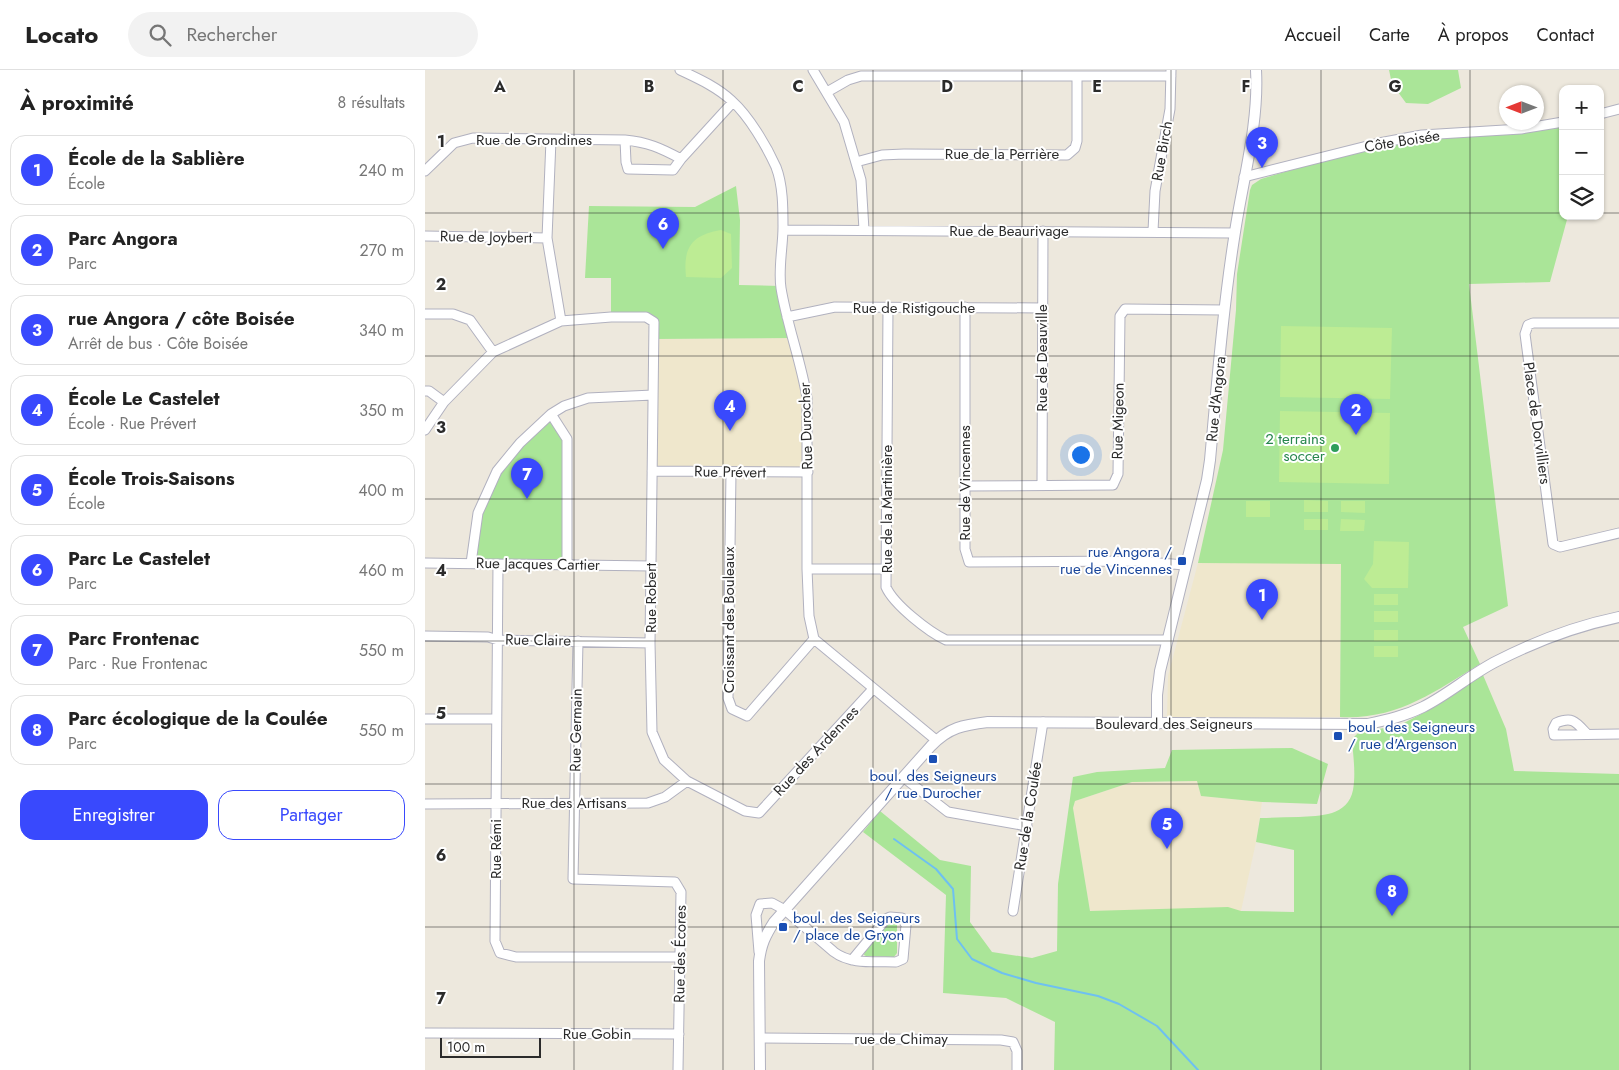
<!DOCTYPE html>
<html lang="fr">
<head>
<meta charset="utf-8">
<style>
	:root { --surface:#fff; --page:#f2f2f2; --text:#222; --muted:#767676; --line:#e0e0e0; --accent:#3949fd }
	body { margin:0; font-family:Jost,sans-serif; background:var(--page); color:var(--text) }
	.controls { position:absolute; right:15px; top:15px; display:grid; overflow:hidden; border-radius:10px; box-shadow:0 1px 4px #0004 }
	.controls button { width:45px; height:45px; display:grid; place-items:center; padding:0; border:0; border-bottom:1px solid var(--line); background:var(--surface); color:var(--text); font:25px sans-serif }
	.compass { position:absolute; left:1074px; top:15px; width:45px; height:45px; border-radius:50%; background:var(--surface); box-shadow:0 1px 4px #0004; rotate:270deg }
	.scale { position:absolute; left:15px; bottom:12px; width:101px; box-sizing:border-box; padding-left:5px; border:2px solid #2b2b2b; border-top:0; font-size:14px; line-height:18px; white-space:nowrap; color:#2b2b2b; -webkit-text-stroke:4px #fff; paint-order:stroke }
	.you { position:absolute; left:655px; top:384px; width:18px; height:18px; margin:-12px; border:4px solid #fff; border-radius:50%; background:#1a73e8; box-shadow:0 0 0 8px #1a73e833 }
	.badge { display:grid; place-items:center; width:32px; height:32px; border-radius:50%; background:var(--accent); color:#fff; font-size:16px; font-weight:700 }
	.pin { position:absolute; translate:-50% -41px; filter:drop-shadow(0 1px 2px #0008) }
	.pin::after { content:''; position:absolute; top:26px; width:18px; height:15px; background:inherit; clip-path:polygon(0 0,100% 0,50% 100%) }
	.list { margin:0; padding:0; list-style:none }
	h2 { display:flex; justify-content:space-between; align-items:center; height:65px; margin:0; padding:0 20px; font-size:21px }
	h2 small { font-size:16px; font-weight:400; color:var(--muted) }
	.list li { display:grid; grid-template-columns:32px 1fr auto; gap:15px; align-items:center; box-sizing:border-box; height:70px; margin:0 10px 10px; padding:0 10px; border:1px solid var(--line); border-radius:15px }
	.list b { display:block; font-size:19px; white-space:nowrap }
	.list p { margin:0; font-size:16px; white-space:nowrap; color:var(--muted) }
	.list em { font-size:16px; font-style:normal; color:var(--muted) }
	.actions { display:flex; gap:10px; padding:15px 20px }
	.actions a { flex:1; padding:11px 0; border:1px solid var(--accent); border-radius:15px; text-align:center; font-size:18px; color:var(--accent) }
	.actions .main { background:var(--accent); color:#fff }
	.icon { flex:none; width:28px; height:28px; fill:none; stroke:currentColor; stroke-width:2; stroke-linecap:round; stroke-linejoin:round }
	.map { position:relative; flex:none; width:1194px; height:1000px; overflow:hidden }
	header { display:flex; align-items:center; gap:30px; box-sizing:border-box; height:70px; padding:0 25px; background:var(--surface); border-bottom:1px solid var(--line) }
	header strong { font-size:24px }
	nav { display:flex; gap:28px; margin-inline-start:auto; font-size:18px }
	.search { width:350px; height:45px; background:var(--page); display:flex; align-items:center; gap:12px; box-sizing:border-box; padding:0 18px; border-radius:28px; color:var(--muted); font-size:19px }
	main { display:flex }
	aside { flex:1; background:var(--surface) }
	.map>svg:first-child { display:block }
	.education { fill:#efe7cc }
	.green { fill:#aae598 }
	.pitch { fill:#bdec94 }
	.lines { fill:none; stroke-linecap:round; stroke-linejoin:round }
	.stream { stroke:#6ec0f1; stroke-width:2 }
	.minor-casing { stroke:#b1b1bf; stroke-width:11 }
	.tertiary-casing { stroke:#b1b1bf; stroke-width:12 }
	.minor { stroke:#fff; stroke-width:9 }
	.tertiary { stroke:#fff; stroke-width:10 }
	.grid { fill:none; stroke:#2b2b2b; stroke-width:1; stroke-opacity:0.55 }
	.leisure-dot { fill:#2e9e5b; stroke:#fff; stroke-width:2 }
	.transit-dot { fill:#1a4fb4; stroke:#fff; stroke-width:2 }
	.labels { text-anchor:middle; stroke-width:4; stroke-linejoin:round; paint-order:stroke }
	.street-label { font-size:15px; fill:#2b2b2b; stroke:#fff }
	.leisure-label { font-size:15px; fill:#27864d; stroke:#fff; text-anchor:end }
	.transit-label { font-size:15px; fill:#164399; stroke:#fff; text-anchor:start }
	.grid-label { font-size:16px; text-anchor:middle; font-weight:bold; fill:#2b2b2b; stroke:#fff; stroke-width:4; stroke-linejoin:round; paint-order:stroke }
</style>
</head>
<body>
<header>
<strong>Locato</strong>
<div class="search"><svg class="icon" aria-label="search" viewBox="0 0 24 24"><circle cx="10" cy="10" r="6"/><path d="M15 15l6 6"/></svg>Rechercher</div>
<nav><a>Accueil</a><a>Carte</a><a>À propos</a><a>Contact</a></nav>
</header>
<main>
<aside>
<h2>À proximité<small>8 résultats</small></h2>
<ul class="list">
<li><span class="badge">1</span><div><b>École de la Sablière</b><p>École</p></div><em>240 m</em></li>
<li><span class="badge">2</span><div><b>Parc Angora</b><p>Parc</p></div><em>270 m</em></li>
<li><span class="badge">3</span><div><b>rue Angora / côte Boisée</b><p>Arrêt de bus · Côte Boisée</p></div><em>340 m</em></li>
<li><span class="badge">4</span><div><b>École Le Castelet</b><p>École · Rue Prévert</p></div><em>350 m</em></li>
<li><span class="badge">5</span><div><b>École Trois-Saisons</b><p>École</p></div><em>400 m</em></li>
<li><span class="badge">6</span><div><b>Parc Le Castelet</b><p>Parc</p></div><em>460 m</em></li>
<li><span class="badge">7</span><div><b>Parc Frontenac</b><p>Parc · Rue Frontenac</p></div><em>550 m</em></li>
<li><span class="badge">8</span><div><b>Parc écologique de la Coulée</b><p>Parc</p></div><em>550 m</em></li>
</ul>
<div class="actions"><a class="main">Enregistrer</a><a>Partager</a></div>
</aside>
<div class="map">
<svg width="1194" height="1000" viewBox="0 0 1194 1000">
	<rect width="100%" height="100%" fill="#ede8dd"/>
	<path class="education" d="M368,268L378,301L383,402L227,401L229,269Z
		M773,493H916L915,647H742L743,606Z
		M772,711L776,726L837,732L831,772L816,841H665L648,738L650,731L707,712Z"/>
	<path class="green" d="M964,0H1033L1036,18L1003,34L981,33L967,14Z
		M1138,56V146H1143L1125,212L1044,214L1083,536L1038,557L1055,594C1009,622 972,650 915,647L916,494L773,493L798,380L811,240L812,204L825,120L827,115L836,109L938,79L996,68Z
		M311,116L315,150L314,215L355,216L368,268L229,269V252L186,247V208H160L164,136L270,137Z
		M126,347L142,369V494L46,493C54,458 59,419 82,391C95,375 112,361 126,347Z
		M1058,605L1081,659L1089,701L1194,704V1000H629L630,952L581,928L518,923L521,825L438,762L455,741L515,790L546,796L545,852L567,882L607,888L632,881L633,814L648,707L672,702L740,698L747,680L867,678L903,694L892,734L837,732L776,726L772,711L707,712L650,731L648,738L665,841L803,837L816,841L869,842V780L831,772L835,748C848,748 861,747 874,747C895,746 923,746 928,720C931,703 928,685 927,669L933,663L975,655L1000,642Z
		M470,852L472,855V883L469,887L441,886L439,885L440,879L464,853Z"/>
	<path class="pitch" d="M296,160L306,164L307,198L296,208L261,207C258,178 266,165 296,160Z
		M856,256L967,258L965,329L855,327Z
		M855,341L965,343L964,414L854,412Z
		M879,430L903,431V442H879Z
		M821,431H845V447H821Z
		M916,431H940V443L916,442Z
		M879,449H903V460H879Z
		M916,449L940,450L939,461H915Z
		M949,471L984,472L983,518H947L939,509L948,494Z
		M949,524H973V535H949Z
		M949,541H973V552H949Z
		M949,560H973V571H949Z
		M949,576H973V587H949Z"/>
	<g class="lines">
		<path class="stream" d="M469,769L511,799L528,819L532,869L547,889L577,903L611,913L673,926L694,934L732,956L773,1000"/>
		<defs>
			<path id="minor" d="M255,0C274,9 292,17 307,31C324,46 342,77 351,97C358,115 358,138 358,157C358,177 353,199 356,218C362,255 376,291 382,328V499L384,546L389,569L511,670
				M388,0L419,52L436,110L439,160
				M402,22L423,10L436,6H746
				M1175,44L1194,39
				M126,70L122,168L136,251
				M200,70L201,92L203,99L248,100L256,89
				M431,92L457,85L479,84L642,85L650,78L652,71V7
				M0,101L29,73L48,68L200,70C222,72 236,78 256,89L308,32
				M819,107L954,73L997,65L1096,59L1138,52
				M358,160L809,163
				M728,161L730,121L745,39L746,0
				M0,166L122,168
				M540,237V479L544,492L708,491L760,495
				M463,238L461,517C469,535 504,562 521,570H743
				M0,244H28L45,250L68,282
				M362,247L410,237L617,238
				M1194,253H1108L1103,255L1100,264L1128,474L1135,477L1194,463
				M0,321H4L19,332
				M126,344L142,369V494
				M0,360L19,332L68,282L136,251L186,247H221L229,252L225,573L227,662L239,690L262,711L320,741L334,743L448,619
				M227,401L383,402
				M306,402L303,628L307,639L322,646L389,569
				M617,415L618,161
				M540,416L688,415L693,404L695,246L700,239L799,240
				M0,493L226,496
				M46,493L53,443L72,401L95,373L126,344L139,336L163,328L228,325
				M73,494L70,871L75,883L91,887H254
				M382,499H462
				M0,566L63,567L73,570L225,573
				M153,571L148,809L250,812L256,822L253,1000
				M0,649H71
				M1162,664C1151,652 1148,646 1131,653L1128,659L1129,665L1194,664
				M478,707L523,742L602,756
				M0,734L223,733L240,727L262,711
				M588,841L618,652
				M334,882L331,845L335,834L347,833L360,840L409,882C426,895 451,891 471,892L478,889L481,855L477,848L465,847L461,849L427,890
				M0,963L254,964
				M335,968L576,970L588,972L592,981V1000"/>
			<path id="tertiary" d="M732,654V625L735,601L782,410L785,390C792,314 798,237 810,162C818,109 834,54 831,0
				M335,1000L334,891C336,875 340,866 349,852L506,676C524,657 539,655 563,652L943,654C962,650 980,646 998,637C1024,624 1046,604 1072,591C1111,571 1151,556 1194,547"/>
		</defs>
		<use href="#minor" class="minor-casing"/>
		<use href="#tertiary" class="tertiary-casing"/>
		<use href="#minor" class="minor"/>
		<use href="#tertiary" class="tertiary"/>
	</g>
	<path class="grid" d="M149,0V1000M298,0V1000M448,0V1000M597,0V1000M746,0V1000M896,0V1000M1045,0V1000M0,143H1138M1175,143H1194M0,286H1194M0,429H1194M0,571H1194M0,714H1194M0,857H1194"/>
	<circle class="leisure-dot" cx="910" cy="378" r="5"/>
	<g class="transit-dot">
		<rect x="752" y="486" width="10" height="10" rx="2.5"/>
		<rect x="908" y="661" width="10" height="10" rx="2.5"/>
		<rect x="503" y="684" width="10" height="10" rx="2.5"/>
		<rect x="353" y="852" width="10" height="10" rx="2.5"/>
	</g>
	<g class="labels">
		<g class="street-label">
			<text x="109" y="75">Rue de Grondines</text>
			<text transform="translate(977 71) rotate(-9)" y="5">Côte Boisée</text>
			<text transform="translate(737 81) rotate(-80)" y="5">Rue Birch</text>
			<text x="577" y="89">Rue de la Perrière</text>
			<text x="584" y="166">Rue de Beaurivage</text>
			<text transform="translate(61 167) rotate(1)" y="5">Rue de Joybert</text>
			<text x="489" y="243">Rue de Ristigouche</text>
			<text transform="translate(617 288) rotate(-90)" y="5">Rue de Deauville</text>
			<text transform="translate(791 329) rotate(-84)" y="5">Rue d'Angora</text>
			<text transform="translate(693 351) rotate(-89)" y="5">Rue Migeon</text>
			<text transform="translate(1112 353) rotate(82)" y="5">Place de Dorvilliers</text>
			<text transform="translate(381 356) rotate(-92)" y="5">Rue Durocher</text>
			<text transform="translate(305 402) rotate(1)" y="5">Rue Prévert</text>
			<text transform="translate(540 413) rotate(-90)" y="5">Rue de Vincennes</text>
			<text transform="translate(462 439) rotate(-90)" y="5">Rue de la Martinière</text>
			<text transform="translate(113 494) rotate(1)" y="5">Rue Jacques Cartier</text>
			<text transform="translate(226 528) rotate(-90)" y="5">Rue Robert</text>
			<text transform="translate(304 550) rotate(-90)" y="5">Croissant des Bouleaux</text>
			<text transform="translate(113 570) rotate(1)" y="5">Rue Claire</text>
			<text x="749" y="659">Boulevard des Seigneurs</text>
			<text transform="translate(151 660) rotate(-89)" y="5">Rue Germain</text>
			<text transform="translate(391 681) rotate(-47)" y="5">Rue des Ardennes</text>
			<text x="149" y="738">Rue des Artisans</text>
			<text transform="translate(603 746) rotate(-81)" y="5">Rue de la Coulée</text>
			<text transform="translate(71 779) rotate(-90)" y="5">Rue Rémi</text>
			<text transform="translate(255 884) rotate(-89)" y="5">Rue des Écores</text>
			<text x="172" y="969">Rue Gobin</text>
			<text x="476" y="974">rue de Chimay</text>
		</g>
		<g class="leisure-label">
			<text x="900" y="374">2 terrains<tspan x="900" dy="17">soccer</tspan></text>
		</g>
		<g class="transit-label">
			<text x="747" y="487" text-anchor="end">rue Angora /<tspan x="747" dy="17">rue de Vincennes</tspan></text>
			<text x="923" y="662">boul. des Seigneurs<tspan x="923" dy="17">/ rue d'Argenson</tspan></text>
			<text x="508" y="711" text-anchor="middle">boul. des Seigneurs<tspan x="508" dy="17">/ rue Durocher</tspan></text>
			<text x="368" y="853">boul. des Seigneurs<tspan x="368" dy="17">/ place de Gryon</tspan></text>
		</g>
	</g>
	<g class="grid-label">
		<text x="75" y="22">A</text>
		<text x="224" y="22">B</text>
		<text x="373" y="22">C</text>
		<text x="522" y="22">D</text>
		<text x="672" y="22">E</text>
		<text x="821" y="22">F</text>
		<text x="970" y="22">G</text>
		<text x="16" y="77">1</text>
		<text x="16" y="220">2</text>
		<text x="16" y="363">3</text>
		<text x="16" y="506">4</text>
		<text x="16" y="649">5</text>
		<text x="16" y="791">6</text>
		<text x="16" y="934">7</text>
	</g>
</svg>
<div class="controls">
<button>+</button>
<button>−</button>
<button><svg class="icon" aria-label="layers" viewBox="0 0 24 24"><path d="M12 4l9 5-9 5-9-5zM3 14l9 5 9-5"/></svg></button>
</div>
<svg class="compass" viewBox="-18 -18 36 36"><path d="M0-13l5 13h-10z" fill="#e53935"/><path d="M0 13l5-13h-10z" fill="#767676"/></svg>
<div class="scale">100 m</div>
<div class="you"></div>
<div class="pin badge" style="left:837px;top:550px">1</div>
<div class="pin badge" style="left:931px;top:365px">2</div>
<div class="pin badge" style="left:837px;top:98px">3</div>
<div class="pin badge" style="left:305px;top:361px">4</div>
<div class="pin badge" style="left:742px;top:779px">5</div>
<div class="pin badge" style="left:238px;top:179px">6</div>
<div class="pin badge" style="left:102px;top:429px">7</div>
<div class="pin badge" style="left:967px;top:846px">8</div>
</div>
</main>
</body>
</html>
